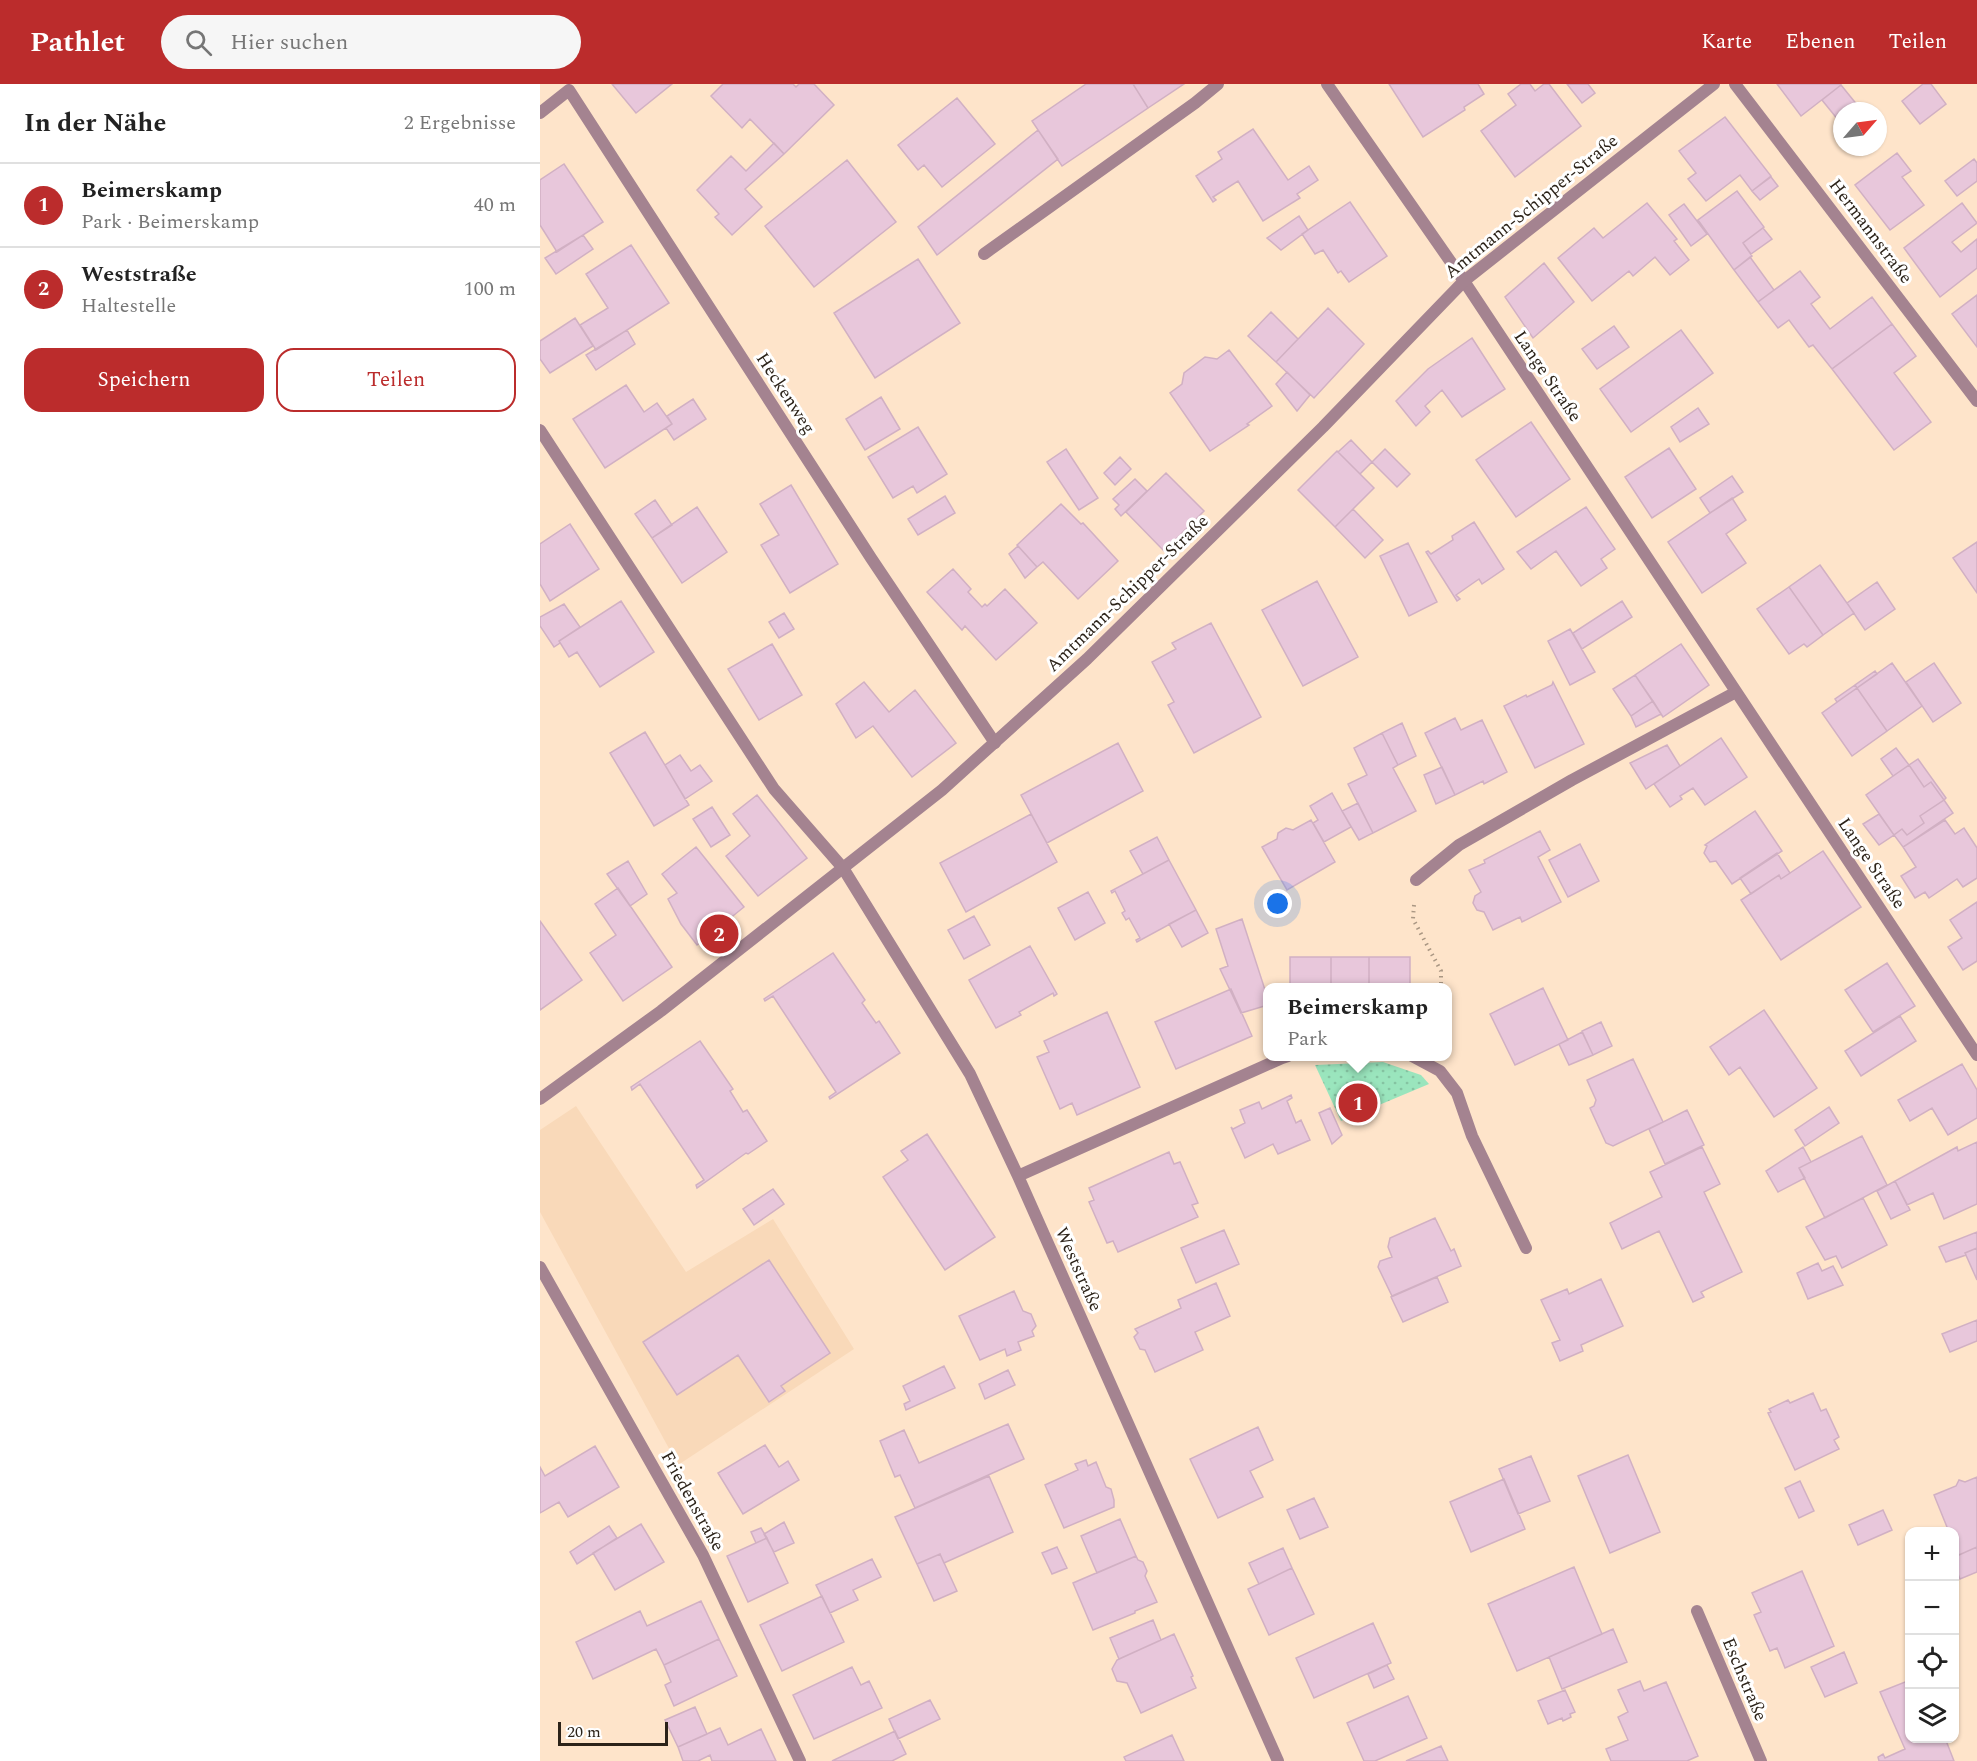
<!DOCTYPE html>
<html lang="de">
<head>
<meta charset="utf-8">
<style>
	:root { --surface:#fff; --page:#f6f6f6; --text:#222; --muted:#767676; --line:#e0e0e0; --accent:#bb2c2c }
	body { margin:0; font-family:Spectral,serif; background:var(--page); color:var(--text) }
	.controls { position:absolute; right:18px; bottom:18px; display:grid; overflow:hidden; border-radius:12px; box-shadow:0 2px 4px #0004 }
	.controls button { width:54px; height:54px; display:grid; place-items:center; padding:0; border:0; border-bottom:2px solid var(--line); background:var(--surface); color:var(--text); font:30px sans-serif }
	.compass { position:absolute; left:1293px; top:18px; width:54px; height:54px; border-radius:50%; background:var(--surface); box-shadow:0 2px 4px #0004; rotate:62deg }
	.scale { position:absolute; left:18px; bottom:15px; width:110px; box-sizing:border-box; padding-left:6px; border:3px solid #2c2319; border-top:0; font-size:16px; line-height:21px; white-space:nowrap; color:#2c2319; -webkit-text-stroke:4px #fff; paint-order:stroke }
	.you { position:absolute; left:738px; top:820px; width:21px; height:21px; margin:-15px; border:4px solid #fff; border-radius:50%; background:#1a73e8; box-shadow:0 0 0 9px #1a73e833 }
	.badge { display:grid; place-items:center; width:39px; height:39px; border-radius:50%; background:var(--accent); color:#fff; font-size:20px; font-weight:700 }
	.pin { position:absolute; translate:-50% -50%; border:3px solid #fff; box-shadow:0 2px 6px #0006 }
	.popup { position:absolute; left:723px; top:899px; width:189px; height:78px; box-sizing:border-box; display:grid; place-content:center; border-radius:12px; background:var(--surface); filter:drop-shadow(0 2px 4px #0005); font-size:20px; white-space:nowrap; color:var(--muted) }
	.popup b { font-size:22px; color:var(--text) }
	.popup::after { content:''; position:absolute; left:50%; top:100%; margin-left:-12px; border:12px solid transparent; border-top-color:var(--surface) }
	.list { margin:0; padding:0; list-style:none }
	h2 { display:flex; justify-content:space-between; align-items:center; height:78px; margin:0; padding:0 24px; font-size:26px }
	h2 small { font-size:20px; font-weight:400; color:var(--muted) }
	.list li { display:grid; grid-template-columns:39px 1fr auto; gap:18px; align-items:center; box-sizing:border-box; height:84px; padding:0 24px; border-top:2px solid var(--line) }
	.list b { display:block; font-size:22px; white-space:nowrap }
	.list p { margin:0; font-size:20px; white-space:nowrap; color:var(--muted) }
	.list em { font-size:20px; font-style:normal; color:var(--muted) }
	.actions { display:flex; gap:12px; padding:18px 24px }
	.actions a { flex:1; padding:14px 0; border:2px solid var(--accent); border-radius:18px; text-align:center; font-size:21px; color:var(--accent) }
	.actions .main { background:var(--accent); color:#fff }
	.icon { flex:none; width:33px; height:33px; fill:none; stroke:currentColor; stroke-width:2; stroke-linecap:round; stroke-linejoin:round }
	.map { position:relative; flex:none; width:1437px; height:1677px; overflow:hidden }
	header { display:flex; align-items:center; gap:36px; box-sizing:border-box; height:84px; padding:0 30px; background:var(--accent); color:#fff }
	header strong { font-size:28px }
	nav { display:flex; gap:33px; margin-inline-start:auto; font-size:21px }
	.search { width:420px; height:54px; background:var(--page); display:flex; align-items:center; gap:15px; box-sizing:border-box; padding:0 21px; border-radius:33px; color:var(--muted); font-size:22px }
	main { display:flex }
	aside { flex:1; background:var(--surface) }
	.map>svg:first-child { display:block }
	.built { fill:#f9d9b9 }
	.park { fill:url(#park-dots) }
	.building { fill:#e8c7db; stroke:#d1b0c3; stroke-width:1.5 }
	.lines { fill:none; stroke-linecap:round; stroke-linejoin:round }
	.path { stroke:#aa9783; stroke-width:4; stroke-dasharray:1.5 4.5; stroke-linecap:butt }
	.service { stroke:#a48390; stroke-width:12 }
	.minor { stroke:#a48390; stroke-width:12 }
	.tertiary { stroke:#a48390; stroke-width:12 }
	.labels { text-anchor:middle; stroke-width:6; stroke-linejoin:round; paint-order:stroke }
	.street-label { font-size:18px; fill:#2c2319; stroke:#fff }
</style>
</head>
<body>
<header>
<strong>Pathlet</strong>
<div class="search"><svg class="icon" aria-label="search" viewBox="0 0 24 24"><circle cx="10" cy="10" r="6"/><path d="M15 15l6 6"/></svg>Hier suchen</div>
<nav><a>Karte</a><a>Ebenen</a><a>Teilen</a></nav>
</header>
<main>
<aside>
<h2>In der Nähe<small>2 Ergebnisse</small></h2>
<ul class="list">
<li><span class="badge">1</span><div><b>Beimerskamp</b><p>Park · Beimerskamp</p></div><em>40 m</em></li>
<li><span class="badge">2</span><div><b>Weststraße</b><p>Haltestelle</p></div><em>100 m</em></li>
</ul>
<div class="actions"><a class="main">Speichern</a><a>Teilen</a></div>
</aside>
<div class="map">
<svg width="1437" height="1677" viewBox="0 0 1437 1677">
	<defs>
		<pattern id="park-dots" width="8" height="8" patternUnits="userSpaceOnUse" patternTransform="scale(1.5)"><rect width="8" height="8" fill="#9ae5bd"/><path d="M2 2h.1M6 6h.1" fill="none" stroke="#85c4a2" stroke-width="1.8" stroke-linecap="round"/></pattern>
	</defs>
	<rect width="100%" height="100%" fill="#fee4ca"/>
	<path class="built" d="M36,1022L146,1188L233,1135L314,1265L138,1381L0,1128V1046Z"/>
	<path class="park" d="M843,978L881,991L889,1000L801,1037L775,981Z"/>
	<path class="building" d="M72,0H132L96,29Z
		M183,0H253L256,3L259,0H274L294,21L244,70L210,35L202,44L171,12Z
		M546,0H593L608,24L522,82L492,37Z
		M593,0H644L608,24Z
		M849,0H938L944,10L924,23L925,26L883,53Z
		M981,0H990L995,7L1004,0H1009L1041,42L975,93L941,47L976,21L968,10Z
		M1027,0H1048L1055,9L1042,19Z
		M1237,0H1301V1L1261,32Z
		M1383,0H1391L1406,20L1380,40L1362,17Z
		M1301,1L1318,22L1312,27H1302V35L1299,37L1282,16Z
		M417,14L455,60L402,103L384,81L378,86L358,61Z
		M1185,33L1231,92L1212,107L1200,91L1166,117L1148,95L1156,89L1139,67Z
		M713,45L748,96L769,82L778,96L757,110L760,114L723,137L698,97L673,113L676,116L673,118L656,92L682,75L678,68Z
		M498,46L518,75L397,171L378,143Z
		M234,59L244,70L205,105L222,123L192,151L175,133L179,130L157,106L191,72L206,87Z
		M1357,69L1371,87L1362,93L1384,121L1350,146L1315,101Z
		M1434,75L1437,79V97L1417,112L1405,97Z
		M307,76L356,138L274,203L225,142Z
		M24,80L63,138L17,168L0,141V96Z
		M1231,93L1238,102L1220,116L1212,107Z
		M1197,107L1224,143L1203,159L1212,172L1194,186L1158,136Z
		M810,118L847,172L809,198L801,187L798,189L783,166L775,170L762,150Z
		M1107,119L1137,155L1134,157L1149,176L1130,191L1115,173L1093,192L1089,187L1052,217L1018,174L1054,144L1063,154Z
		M1422,119L1437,139L1412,158L1421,168L1437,155V184L1400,213L1364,164Z
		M1144,120L1167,150L1151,162L1129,131Z
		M759,132L768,146L741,166L727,154Z
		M1223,144L1232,155L1211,170L1203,159Z
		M43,151L53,165L16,190L5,174Z
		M91,161L129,219L56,266L40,241L68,224L46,190Z
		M1210,173L1234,206L1218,218L1194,186Z
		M378,175L420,239L335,294L294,229Z
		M1004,179L1034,218L993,254L965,213Z
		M1260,187L1280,213L1271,220L1290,245L1332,213L1352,240L1292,285L1273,261L1269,263L1249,236L1238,244L1218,218Z
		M1437,211V263L1412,230Z
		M788,224L824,260L774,314L736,278Z
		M731,228L758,255L736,278L708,252Z
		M35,234L53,262L10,289L0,275V257Z
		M1352,240L1376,272L1354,289L1391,338L1354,366L1292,285Z
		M1074,242L1089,263L1057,285L1042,265Z
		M87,246L95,260L56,286L46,271Z
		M1141,246L1173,289L1091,348L1060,305Z
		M932,254L965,305L922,333L902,306L885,322L890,328L876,342L856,317L888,285Z
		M689,266L732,322L707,340L709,341L670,367L630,309L642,300L644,289L665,273L677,275Z
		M747,288L770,311L757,327L736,300Z
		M86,301L104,328L117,319L132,340L65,384L33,335Z
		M341,313L360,345L325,366L306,335Z
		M153,315L166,335L134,356L126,344L132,340L127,332Z
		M1158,324L1169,340L1140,358L1131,343Z
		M991,338L1030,395L976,433L936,376Z
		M378,343L407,390L377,409L373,402L353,414L328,373Z
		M811,356L832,378L820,390L798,368Z
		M1129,364L1156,405L1112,434L1085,393Z
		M526,365L558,414L539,426L507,378Z
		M845,365L870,390L857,403L832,378Z
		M797,367L834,404L795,443L758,406Z
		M580,373L591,385L575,401L564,389Z
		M626,389L664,427L624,467L586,428Z
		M1192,392L1203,408L1170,429L1160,414Z
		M595,395L607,407L581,432L575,425L579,421L573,415Z
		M251,401L298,480L250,509L221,461L239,451L220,420Z
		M405,412L415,429L378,451L368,435Z
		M1192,414L1206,436L1186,450L1206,479L1162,509L1128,458Z
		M115,416L132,441L112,454L95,430Z
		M521,420L541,440L543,439L578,477L538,515L503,478L497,483L477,461Z
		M157,423L187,468L142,499L112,454Z
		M1046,423L1075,465L1061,475L1067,484L1041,502L1016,467L991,485L977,468Z
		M813,425L843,456L825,474L795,443Z
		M934,438L964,485L942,500L939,495L916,511L920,515L917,517L886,468L888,467L891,470L913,456L912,452Z
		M30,440L59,485L10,517L0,500V460Z
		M1437,458V509L1413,474Z
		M868,459L897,518L869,532L840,472Z
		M478,462L497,483L485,494L469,470Z
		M1280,481L1314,529L1283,551L1249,503Z
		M413,485L431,505L428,508L442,523L445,520L447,522L465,505L497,539L456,576L425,542L422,546L387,508Z
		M777,497L818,573L763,602L722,526Z
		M1337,498L1355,525L1325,546L1307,519Z
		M1249,503L1283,551L1267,563L1264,560L1249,570L1217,525Z
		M81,517L114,568L60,603L37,568L29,573L19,557Z
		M1082,517L1092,533L1042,565L1033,549Z
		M24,520L40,543L19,557L20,559L14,563L0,542V533Z
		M244,529L254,545L239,554L229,538Z
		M671,539L721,633L654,669L628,621L634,618L612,578L636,565L632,559Z
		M1030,545L1055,588L1030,601L1008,557Z
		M232,560L262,611L219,636L188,585Z
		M1141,560L1169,601L1123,633L1095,591Z
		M1352,579L1382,622L1347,647L1317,604Z
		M1394,579L1421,619L1393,638L1366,598Z
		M1335,587L1337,590L1317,604L1315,601Z
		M1095,591L1113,617L1091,632L1073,605Z
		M324,598L349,628L375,606L416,659L372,693L333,642L316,654L296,620Z
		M1013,598L1044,660L995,684L964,622L986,611L987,613L1012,601Z
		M1315,601L1317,604L1297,618L1295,615Z
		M1317,604L1347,647L1312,672L1282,629Z
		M1113,617L1123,633L1121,630L1096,643L1091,632Z
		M915,634L921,646L942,636L967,688L944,700L943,697L915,711L885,649Z
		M862,639L876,672L858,681L842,649Z
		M105,648L149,721L114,742L70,669Z
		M842,649L858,681L853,684L876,727L833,749L808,700L827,691L814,664Z
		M1181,654L1207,693L1165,721L1153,704L1140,712L1142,715L1130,723L1114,700Z
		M578,659L603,707L507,759L481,711Z
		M1127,661L1140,682L1106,705L1090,679Z
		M1356,664L1369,681L1353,692L1341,675Z
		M140,671L151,687L160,681L172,697L145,715L125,681Z
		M1378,675L1406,714L1404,716L1391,698L1384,703L1369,681Z
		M1369,681L1384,703L1391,698L1404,716L1380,732L1384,739L1367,751L1362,745L1354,751L1326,711Z
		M902,683L915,711L896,720L884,691Z
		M792,709L811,743L784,758L773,739L778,736L770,722Z
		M217,711L267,774L218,812L186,772L210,752L193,730Z
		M1404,716L1413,729L1363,763L1354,751L1362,745L1367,751L1384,739L1380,732Z
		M818,719L833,749L819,756L802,727Z
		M172,723L190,751L171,763L153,735Z
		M1215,727L1242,767L1192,800L1176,777L1170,778L1164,769L1167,762L1165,761Z
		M491,730L517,778L426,828L400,779Z
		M1339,730L1354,751L1339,761L1323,740Z
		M771,736L795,778L747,806L722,763L737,755L738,749L746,744L753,746Z
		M1405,736L1415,750L1424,744L1437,764V794L1423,803L1417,795L1389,814L1385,808L1375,814L1361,792L1376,783L1363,763Z
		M1000,747L1010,766L998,773L1021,818L982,838L980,833L953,846L944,828L937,826L933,819L935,812L941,808L929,786L945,779L944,776Z
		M617,753L629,776L603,790L590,767Z
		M1040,760L1059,797L1028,813L1009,776Z
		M156,763L204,823L157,861L141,840L128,815L137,809L122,790Z
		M1283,767L1321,823L1241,876L1201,816L1239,791L1241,795Z
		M1237,769L1250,789L1241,795L1239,791L1211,810L1200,794Z
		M629,776L656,826L597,858L596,856L600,854L589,834L586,836L582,829L585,827L575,807L572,809L571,807Z
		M88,777L107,810L90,822L67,790Z
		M78,804L132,883L83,917L50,869L76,851L55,820Z
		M548,808L565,839L535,856L518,824Z
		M1437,818V877L1423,886L1408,863L1422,854L1410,836Z
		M656,826L668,849L642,863L629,840Z
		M434,832L450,861L424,875L408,846Z
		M702,835L728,915V921L701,929L680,885L688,882L676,845Z
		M0,837L42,896L0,926Z
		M490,862L517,910L514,912L513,909L479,928L481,931L456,944L429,896Z
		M293,869L325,916L322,919L336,939L339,937L360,969L290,1015L289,1013L296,1008L233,912L225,917L224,915Z
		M750,873H791V904H750Z
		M791,873H829V904H791Z
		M829,873H870V904H829Z
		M1347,879L1375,922L1333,948L1305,906Z
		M1003,904L1028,956L975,981L950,930Z
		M691,905L712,952L636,985L615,938Z
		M1224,926L1277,1004L1234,1033L1200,983L1189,991L1170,963Z
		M567,928L600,1003L537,1031L532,1019L520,1025L497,973L509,968L504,957Z
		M1360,932L1376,957L1321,992L1305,967Z
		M1061,938L1072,962L1053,971L1042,947Z
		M1042,948L1053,971L1029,981L1019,960Z
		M160,957L193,1005L190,1007L203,1028L207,1026L227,1057L208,1070L206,1069L157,1104L156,1101L164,1096L100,1000L92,1006L91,1003Z
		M1093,975L1123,1038L1073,1062L1066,1059L1050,1024L1054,1022L1056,1016L1047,996Z
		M1422,980L1437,1006V1034L1408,1051L1392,1024L1370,1037L1358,1016Z
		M751,1011L752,1014L747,1017L756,1039L761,1036L770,1056L738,1070L733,1060L705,1074L691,1043L693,1045L705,1039L700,1026L719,1018L722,1025Z
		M1289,1023L1299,1039L1265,1062L1255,1046Z
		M790,1024L802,1051L792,1060L779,1029Z
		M1147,1026L1164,1061L1125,1080L1109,1045Z
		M387,1050L455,1153L405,1186L343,1093L368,1076L361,1067Z
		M1322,1052L1347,1101L1285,1134L1259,1084Z
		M1437,1058V1120L1404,1135L1393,1109L1367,1121L1355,1097L1417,1063L1418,1067Z
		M1162,1063L1180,1100L1164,1108L1202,1188L1161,1208L1164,1213L1153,1218L1119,1147L1082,1165L1070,1139L1122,1113L1110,1088Z
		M1263,1063L1271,1078L1259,1084L1265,1094L1238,1108L1226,1087Z
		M629,1068L634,1080L640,1078L658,1119L652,1121L658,1133L578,1168L573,1157L567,1159L549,1118L554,1116L549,1104Z
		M1355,1097L1370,1126L1351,1135L1337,1107Z
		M233,1105L244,1120L214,1141L203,1125Z
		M1323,1114L1347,1161L1302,1184L1296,1172L1285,1176L1266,1143Z
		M895,1134L911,1167L914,1165L921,1182L852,1212L838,1183L840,1177L852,1173L848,1163L850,1154Z
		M684,1146L699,1180L656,1199L641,1164Z
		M1437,1148V1164L1425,1169L1426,1171L1406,1178L1399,1163Z
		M1437,1164V1196L1425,1169Z
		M229,1176L290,1269L241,1302L245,1307L229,1318L198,1271L137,1311L103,1258Z
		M1278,1179L1282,1187L1293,1182L1303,1201L1268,1215L1257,1189Z
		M897,1193L908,1218L863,1238L851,1213Z
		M1061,1195L1083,1242L1041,1261L1043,1267L1020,1277L1012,1259L1020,1256L1001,1216L1027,1205L1029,1210Z
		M676,1199L690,1232L655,1248L663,1266L615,1288L605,1266L600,1265L594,1253L598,1249L595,1245L641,1224L638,1216Z
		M474,1207L483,1227L491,1230L496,1242L492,1247L494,1252L478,1258L481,1266L467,1272L465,1265L440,1276L419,1232Z
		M1437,1236V1257L1410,1268L1402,1250Z
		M404,1282L415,1304L366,1326L364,1320L370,1317L363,1302Z
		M468,1286L475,1301L445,1315L439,1300Z
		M1273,1309L1281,1327L1286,1325L1299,1353L1294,1356L1299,1365L1255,1386L1228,1329L1231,1328L1229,1325L1248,1316L1250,1319Z
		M468,1340L484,1375L375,1424L360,1391L355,1393L340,1357L364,1346L379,1379Z
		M718,1343L733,1376L710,1387L723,1413L678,1434L650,1375Z
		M225,1361L239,1383L248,1377L259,1396L203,1430L178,1389Z
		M55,1362L79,1403L28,1433L19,1418L0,1429V1383L5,1392Z
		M1088,1371L1120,1448L1070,1469L1038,1392Z
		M991,1372L1010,1417L978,1430L959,1385Z
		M546,1376L548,1382L556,1378L566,1403L571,1405L574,1416V1423L524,1444L505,1401L538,1386L535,1380Z
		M449,1392L473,1448L404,1479L400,1470L377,1480L355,1433Z
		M1437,1393V1463L1419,1471L1414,1460V1448H1409L1394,1411L1416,1402L1419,1396L1425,1398Z
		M964,1395L985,1445L931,1468L910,1418Z
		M1260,1397L1274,1427L1259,1434L1245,1404Z
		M774,1414L788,1443L760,1455L747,1426Z
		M1343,1426L1352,1446L1318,1461L1309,1441Z
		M580,1435L596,1472L557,1489L541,1452Z
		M244,1438L254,1459L234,1468L224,1450Z
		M101,1440L124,1478L75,1506L53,1469Z
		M69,1442L77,1454L37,1480L30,1468Z
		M221,1444L227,1454L216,1459L211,1448Z
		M227,1454L248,1499L208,1518L187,1472Z
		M517,1463L527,1484L512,1490L502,1469Z
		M1437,1463V1488L1420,1495L1414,1480V1470L1418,1469L1419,1471Z
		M743,1464L752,1484L719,1500L709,1479Z
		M400,1470L417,1507L394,1517L377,1480Z
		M596,1472L598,1476L603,1478L607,1487L605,1492L617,1518L595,1527V1529L553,1546L533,1499Z
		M332,1475L341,1493L313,1506L318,1516L290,1529L276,1501Z
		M1034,1483L1062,1550L977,1587L948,1520Z
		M752,1484L774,1530L729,1551L708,1505Z
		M1262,1487L1294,1562L1245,1584L1237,1564L1230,1567L1214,1531L1221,1528L1212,1509Z
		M282,1512L304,1558L242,1587L220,1541Z
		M161,1517L179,1555L124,1581L116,1565L53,1595L36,1558L100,1527L107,1542Z
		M613,1536L621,1556L579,1575L570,1554Z
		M833,1539L851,1579L774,1614L756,1574Z
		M1073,1545L1087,1578L1022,1605L1009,1573Z
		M634,1550L653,1592L651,1593L656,1604L601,1629L587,1599L577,1597L572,1585L577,1576Z
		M179,1555L197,1592L134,1622L125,1601L131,1598L124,1581Z
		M1304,1568L1317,1599L1285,1613L1271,1583Z
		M847,1581L854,1595L834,1604L828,1590Z
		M312,1583L321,1601L329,1597L342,1624L274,1655L253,1611Z
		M1370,1596V1654H1405L1414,1677H1339L1338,1673L1343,1670L1345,1674L1365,1665L1340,1608Z
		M1100,1597L1104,1607L1126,1598L1158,1672L1147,1677H1071L1066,1665L1088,1656L1078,1633L1088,1628L1078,1606Z
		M1025,1606L1035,1628L1030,1630L1031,1633L1023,1637L1022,1634L1008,1640L998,1617Z
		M868,1612L887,1654L835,1677H824L807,1639Z
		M390,1616L400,1635L358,1655L349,1635Z
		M155,1623L167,1650L138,1663L125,1636Z
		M180,1644L188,1661L221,1645L236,1677H172L170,1671L158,1677H143L138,1663Z
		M355,1647L366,1670L352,1677H292Z
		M632,1651L644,1677H586L584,1673Z
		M901,1662L908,1677H866Z"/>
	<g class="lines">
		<path class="path" d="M874,821L873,835L901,887V904"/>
		<path class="service" d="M444,170L655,19L678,0"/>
		<path class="minor" d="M787,0L924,197L1437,971
			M1195,0L1437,317
			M0,29L29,6L331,474L455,659
			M0,346L234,705L303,784L430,990L478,1092L738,1677
			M876,796L919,761L1032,696L1196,608
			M872,972L900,987L917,1009L932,1052L986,1164
			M478,1092L742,974L748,972
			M0,1183L163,1471L260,1677
			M1157,1527L1221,1677"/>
		<path class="tertiary" d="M0,1015L121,927L402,706L547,575L783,343L924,197L1174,0"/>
	</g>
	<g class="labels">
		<g class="street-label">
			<text transform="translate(991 122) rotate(-39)" y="6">Amtmann-Schipper-Straße</text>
			<text transform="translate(1331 147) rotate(53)" y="6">Hermannstraße</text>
			<text transform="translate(1008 292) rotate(56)" y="6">Lange Straße</text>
			<text transform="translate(246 309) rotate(57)" y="6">Heckenweg</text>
			<text transform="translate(587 509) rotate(-44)" y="6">Amtmann-Schipper-Straße</text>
			<text transform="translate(1332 779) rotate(56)" y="6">Lange Straße</text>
			<text transform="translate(539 1185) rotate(66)" y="6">Weststraße</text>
			<text transform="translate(153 1417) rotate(61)" y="6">Friedenstraße</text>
			<text transform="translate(1205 1595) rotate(67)" y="6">Eschstraße</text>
		</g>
	</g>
</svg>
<div class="controls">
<button>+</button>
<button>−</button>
<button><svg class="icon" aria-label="locate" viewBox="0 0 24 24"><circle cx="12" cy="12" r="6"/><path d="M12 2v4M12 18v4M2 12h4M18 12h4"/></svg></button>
<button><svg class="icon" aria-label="layers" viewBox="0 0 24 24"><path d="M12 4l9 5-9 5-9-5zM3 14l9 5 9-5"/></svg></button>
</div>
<svg class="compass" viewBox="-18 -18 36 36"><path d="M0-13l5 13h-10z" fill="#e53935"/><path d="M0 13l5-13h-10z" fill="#767676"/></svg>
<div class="scale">20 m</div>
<div class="you"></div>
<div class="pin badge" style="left:818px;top:1019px">1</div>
<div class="popup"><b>Beimerskamp</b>Park</div>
<div class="pin badge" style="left:179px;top:850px">2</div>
</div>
</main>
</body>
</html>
